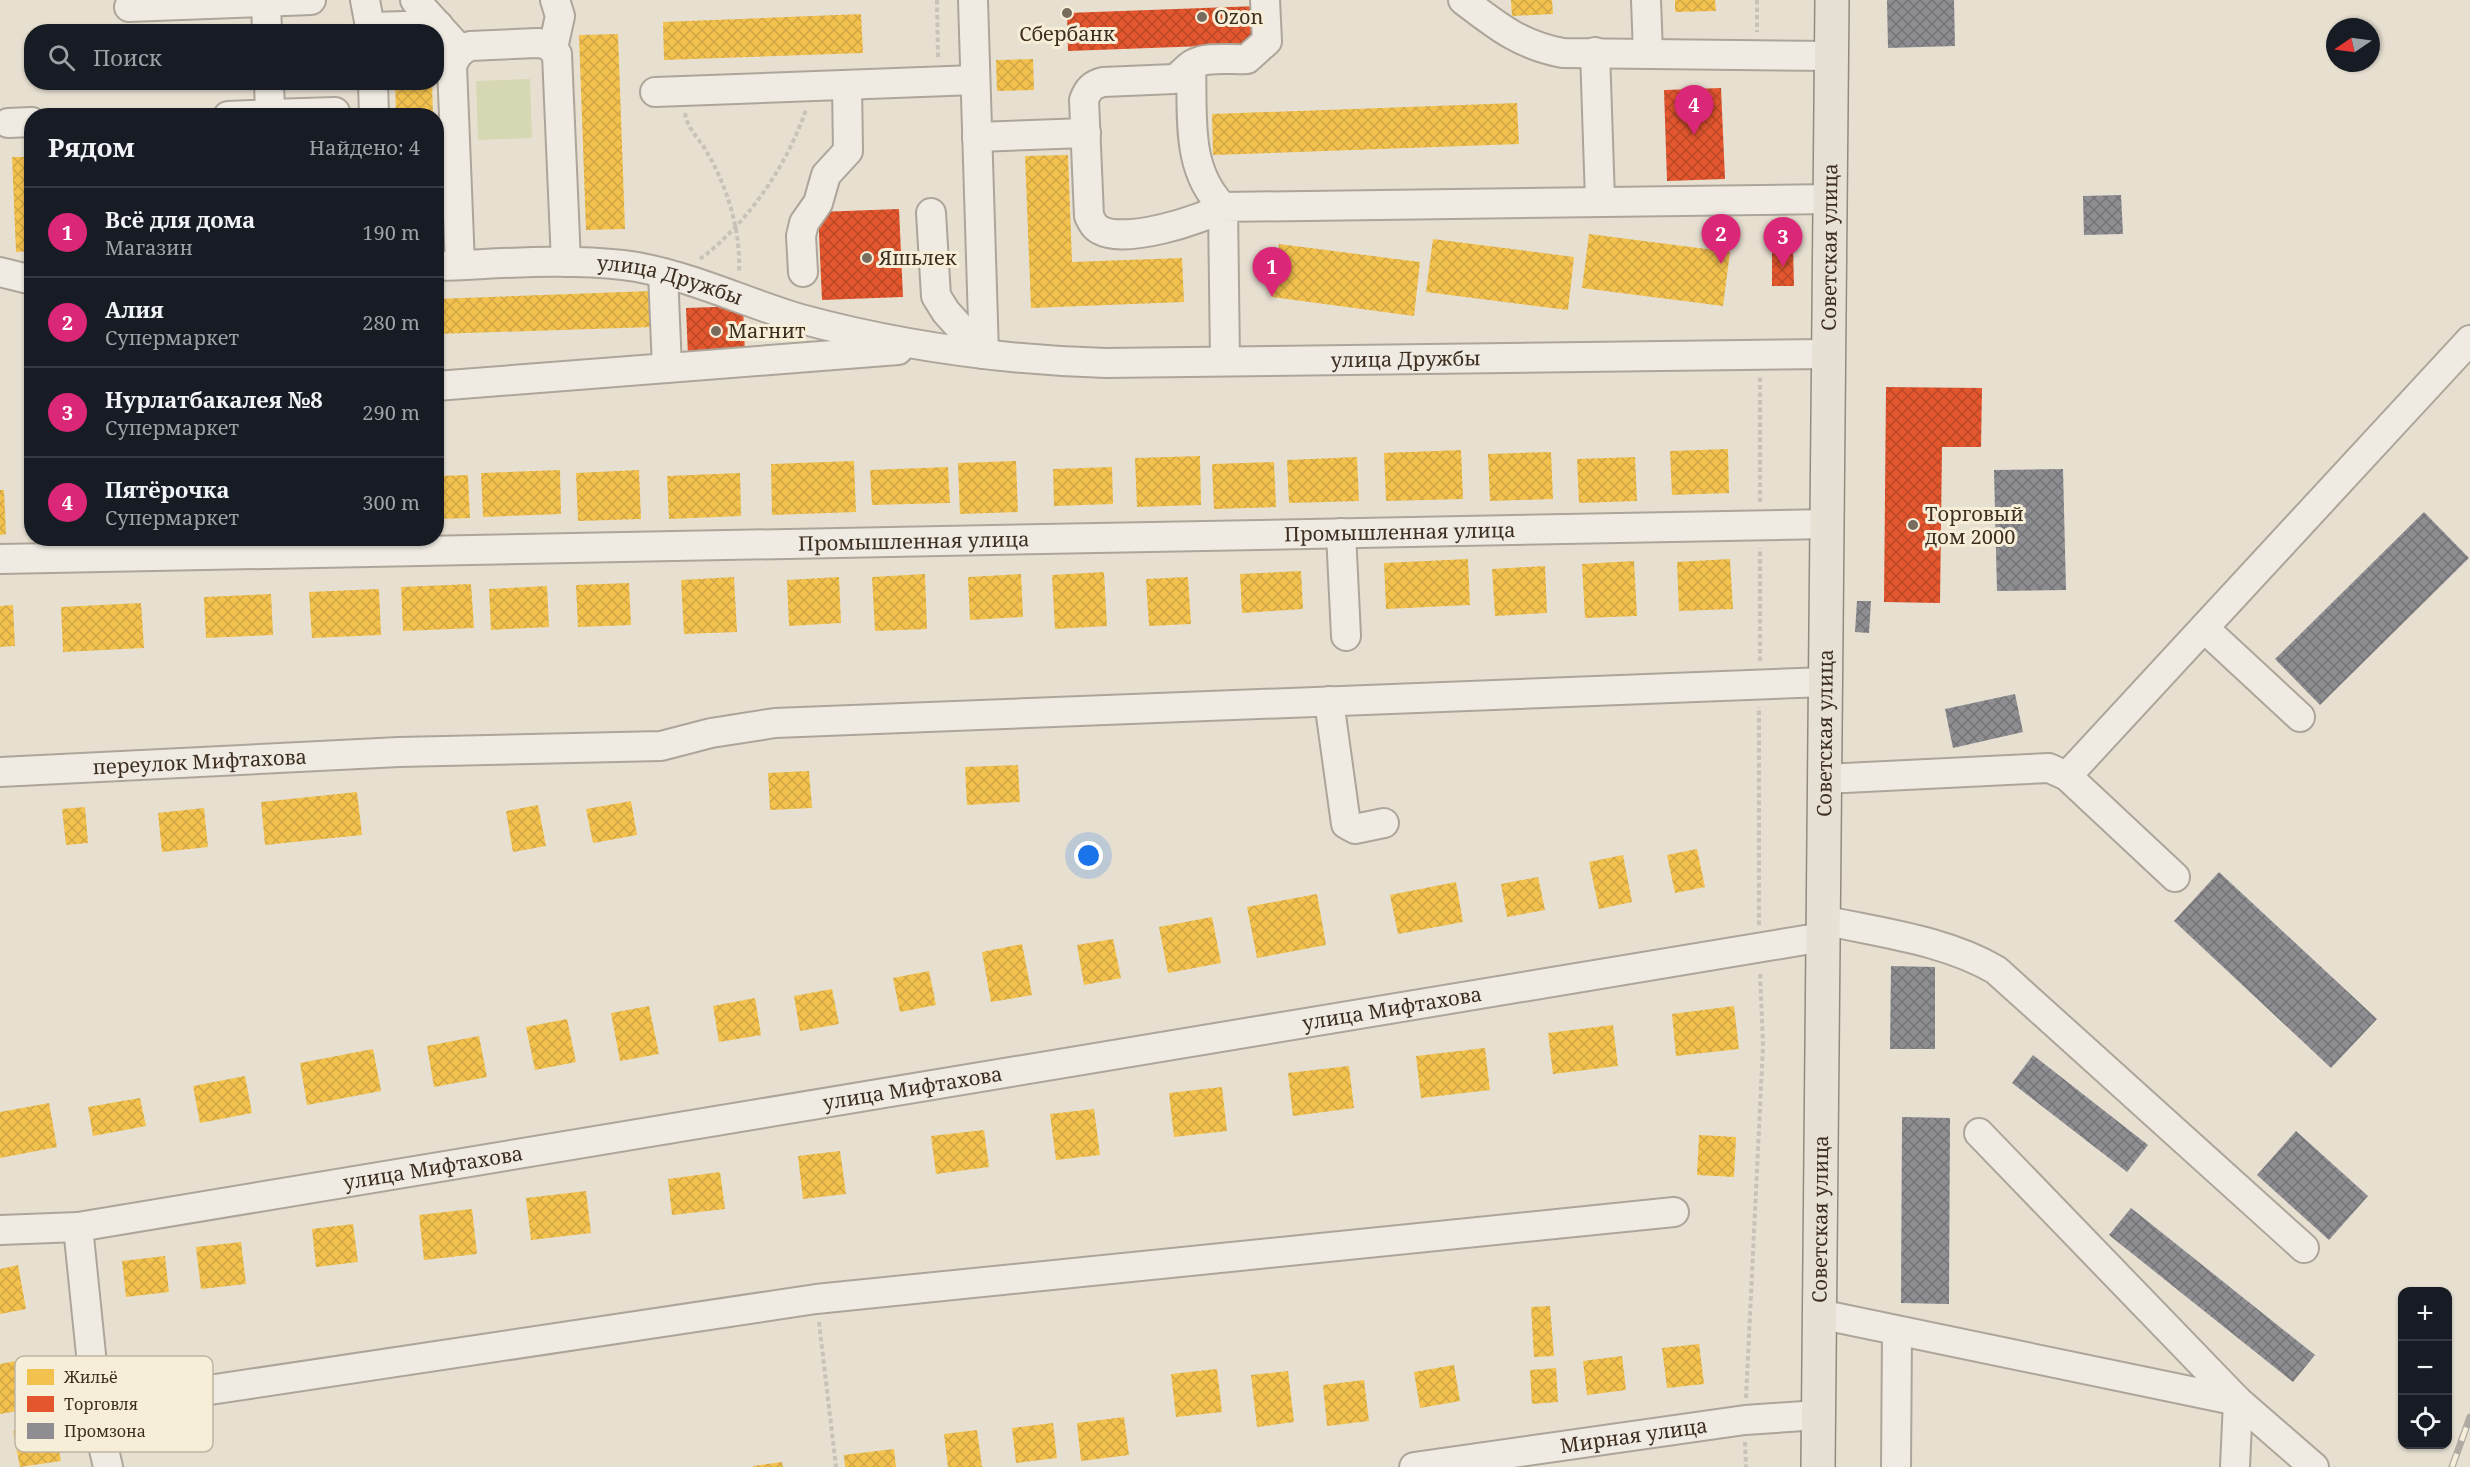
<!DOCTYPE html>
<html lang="ru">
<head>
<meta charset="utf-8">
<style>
	:root { --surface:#171b24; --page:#20242c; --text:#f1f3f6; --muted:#9ea1a6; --line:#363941; --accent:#db2777 }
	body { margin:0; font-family:"Noto Serif",serif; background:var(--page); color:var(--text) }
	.controls { position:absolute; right:18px; bottom:18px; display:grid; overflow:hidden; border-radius:12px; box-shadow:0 2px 4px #0004 }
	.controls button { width:54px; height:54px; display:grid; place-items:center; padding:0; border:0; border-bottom:2px solid var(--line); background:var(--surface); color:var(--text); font:30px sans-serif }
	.compass { position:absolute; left:2326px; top:18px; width:54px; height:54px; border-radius:50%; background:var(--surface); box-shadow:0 2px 4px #0004; rotate:257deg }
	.you { position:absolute; left:1089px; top:856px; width:21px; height:21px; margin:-15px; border:4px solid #fff; border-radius:50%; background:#1a73e8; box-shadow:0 0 0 9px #1a73e833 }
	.badge { display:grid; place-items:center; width:39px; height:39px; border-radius:50%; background:var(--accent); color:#fff; font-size:20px; font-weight:700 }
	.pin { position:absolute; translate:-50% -50px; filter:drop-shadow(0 2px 3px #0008) }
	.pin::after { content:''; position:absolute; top:32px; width:21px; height:18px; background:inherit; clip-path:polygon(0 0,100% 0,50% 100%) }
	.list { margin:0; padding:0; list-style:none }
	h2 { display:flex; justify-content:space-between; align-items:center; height:78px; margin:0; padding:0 24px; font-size:26px }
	h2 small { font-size:20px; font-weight:400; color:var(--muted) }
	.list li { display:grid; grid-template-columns:39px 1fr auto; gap:18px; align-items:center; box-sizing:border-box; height:90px; padding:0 24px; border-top:2px solid var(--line) }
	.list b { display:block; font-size:22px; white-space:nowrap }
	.list p { margin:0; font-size:20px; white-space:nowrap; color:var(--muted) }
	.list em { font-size:20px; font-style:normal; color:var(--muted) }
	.icon { flex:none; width:33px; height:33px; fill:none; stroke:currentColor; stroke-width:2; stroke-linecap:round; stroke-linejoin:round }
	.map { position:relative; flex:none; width:2470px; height:1467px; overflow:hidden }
	.search { position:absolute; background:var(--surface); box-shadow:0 2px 4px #0004; left:24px; top:24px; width:420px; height:66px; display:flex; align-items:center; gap:15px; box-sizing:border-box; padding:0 21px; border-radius:24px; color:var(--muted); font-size:22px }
	.panel { position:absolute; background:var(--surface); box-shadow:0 2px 4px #0004; left:24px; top:108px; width:420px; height:438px; border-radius:24px }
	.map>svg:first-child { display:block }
	.park { fill:#d6d7b3 }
	.homes { fill:url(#homes-cross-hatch) }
	.shops { fill:url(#shops-cross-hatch) }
	.industry { fill:url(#industry-cross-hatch) }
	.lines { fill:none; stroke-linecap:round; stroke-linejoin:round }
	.minor-casing { stroke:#ada599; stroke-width:32 }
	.major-casing { stroke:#928b80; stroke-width:36 }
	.path { stroke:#c8c2b9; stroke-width:4; stroke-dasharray:4.5 3; stroke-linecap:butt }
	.minor { stroke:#efebe3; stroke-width:28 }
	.major { stroke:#e6e1d4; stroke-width:33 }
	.rail-casing { stroke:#afaaa2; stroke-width:7 }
	.rail { stroke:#f7eed8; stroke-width:4.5; stroke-dasharray:14; stroke-linecap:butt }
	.poi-dot { fill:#786c5e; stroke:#f7eed8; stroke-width:2 }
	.labels { text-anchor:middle; stroke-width:6; stroke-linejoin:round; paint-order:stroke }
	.poi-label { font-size:20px; fill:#3d2e20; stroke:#f7eed8; text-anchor:start }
	.street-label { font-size:20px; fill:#3d2e20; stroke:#f7eed8 }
	.key { fill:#f7eed8; stroke:#bfb4a1; stroke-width:1.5 }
	.key-label { font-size:16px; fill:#3d2e20 }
</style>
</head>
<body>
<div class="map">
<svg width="2470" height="1467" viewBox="0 0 2470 1467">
	<defs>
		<pattern id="homes-cross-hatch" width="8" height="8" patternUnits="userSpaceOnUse" patternTransform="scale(1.5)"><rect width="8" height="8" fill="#f2c14e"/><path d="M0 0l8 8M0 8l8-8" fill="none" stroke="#d0a644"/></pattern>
		<pattern id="shops-cross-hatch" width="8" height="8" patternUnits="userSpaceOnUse" patternTransform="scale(1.5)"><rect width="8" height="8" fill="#e4572e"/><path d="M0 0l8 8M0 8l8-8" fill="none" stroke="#ba4827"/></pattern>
		<pattern id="industry-cross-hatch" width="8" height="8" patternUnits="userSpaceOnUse" patternTransform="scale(1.5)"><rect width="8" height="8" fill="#8d8d92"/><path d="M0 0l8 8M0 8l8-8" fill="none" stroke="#747477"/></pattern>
	</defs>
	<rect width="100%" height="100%" fill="#e7e0d1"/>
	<path class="park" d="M530,79L532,138L478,140L476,81Z"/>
	<path class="homes" d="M1511,0H1552L1553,14L1512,16Z
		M1675,0H1715L1716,11L1675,12Z
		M861,14L863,53L664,60L663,22Z
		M618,34L625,229L586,230L579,35Z
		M1033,59L1034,90L997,91L996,60Z
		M395,82H432L433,116H396Z
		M1517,103L1519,144L1213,155L1212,114Z
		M1068,155L1072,262L1182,258L1184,302L1031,308L1025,156Z
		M12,157H32V251L16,252Z
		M1589,234L1730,252L1723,306L1582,288Z
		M1433,239L1574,257L1568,310L1426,292Z
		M1279,244L1420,262L1414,316L1272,297Z
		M652,291L653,327L436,334V299Z
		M1728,449L1729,493L1672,495L1670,451Z
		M1461,450L1463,499L1386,501L1384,453Z
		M1551,452L1553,499L1490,501L1488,454Z
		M1200,456L1201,505L1137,507L1135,458Z
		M1357,457L1359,501L1289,503L1287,460Z
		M1635,457L1637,501L1579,503L1577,459Z
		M854,461L856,512L772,515L771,464Z
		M1016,461L1018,512L960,514L958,463Z
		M1274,462L1276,507L1214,509L1212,464Z
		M948,467L950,503L872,505L870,470Z
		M1112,467L1113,504L1054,506L1053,469Z
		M560,470L561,514L483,517L481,473Z
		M639,470L641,519L578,521L576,473Z
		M740,473L741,516L669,519L667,476Z
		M468,475L470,518L436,519V476Z
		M0,490H4L6,534L0,535Z
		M1468,559L1470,605L1386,609L1384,563Z
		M1730,559L1733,609L1679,611L1677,562Z
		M1634,561L1637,616L1585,618L1582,564Z
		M1545,566L1547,613L1495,616L1492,569Z
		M1301,571L1303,609L1242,613L1240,574Z
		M1104,572L1107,626L1055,629L1052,575Z
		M925,574L927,629L875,631L872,577Z
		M1021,574L1023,617L970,620L968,577Z
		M734,577L737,632L684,634L681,580Z
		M839,577L841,623L789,626L787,580Z
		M1188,577L1191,624L1149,626L1146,579Z
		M629,583L631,625L578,627L576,585Z
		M471,584L474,628L403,631L401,587Z
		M547,586L549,627L491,630L489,589Z
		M379,589L381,635L312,638L309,592Z
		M271,594L273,635L206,638L204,597Z
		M141,603L144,648L63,652L61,607Z
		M13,605L15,646L0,647V606Z
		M1018,765L1020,802L967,805L965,767Z
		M809,771L812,808L770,810L768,773Z
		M357,792L362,835L265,845L261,802Z
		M631,801L637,835L593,843L586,809Z
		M538,805L546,846L513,852L506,811Z
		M85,807L88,843L66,845L62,809Z
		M204,808L208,847L162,852L158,813Z
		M1697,849L1705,887L1675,893L1667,855Z
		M1623,855L1632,902L1599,909L1589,862Z
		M1538,877L1545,910L1507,917L1501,884Z
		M1456,882L1463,922L1398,934L1390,895Z
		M1317,894L1326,945L1257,958L1247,907Z
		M1212,917L1221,963L1168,973L1159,927Z
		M1113,939L1121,978L1084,985L1077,945Z
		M1022,944L1032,995L991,1002L982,952Z
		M929,971L936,1005L900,1012L893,978Z
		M832,989L839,1024L800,1031L794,996Z
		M755,998L761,1035L719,1042L713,1006Z
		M649,1006L659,1054L620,1061L611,1013Z
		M1734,1006L1739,1049L1676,1056L1672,1014Z
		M567,1019L576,1062L535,1070L526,1027Z
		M1613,1025L1618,1066L1553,1074L1548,1033Z
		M479,1036L487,1077L434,1087L427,1046Z
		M1485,1048L1490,1090L1421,1098L1416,1056Z
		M373,1049L381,1091L307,1105L300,1063Z
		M1349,1066L1354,1108L1293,1116L1288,1073Z
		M245,1076L252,1113L200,1123L193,1086Z
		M1222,1087L1227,1131L1174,1137L1169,1093Z
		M140,1098L146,1126L93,1136L88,1107Z
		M49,1103L57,1147L0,1158V1112Z
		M1094,1109L1100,1155L1056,1160L1050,1114Z
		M984,1130L989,1167L936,1174L931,1136Z
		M1699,1135L1736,1137L1734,1177L1697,1175Z
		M840,1151L846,1194L803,1199L798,1156Z
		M720,1172L725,1209L672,1215L668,1179Z
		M586,1191L591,1233L531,1240L526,1198Z
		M472,1209L477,1254L424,1260L419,1215Z
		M353,1224L358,1262L316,1267L312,1229Z
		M241,1242L246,1284L201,1289L196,1247Z
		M165,1256L169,1292L126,1297L122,1261Z
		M18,1265L26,1309L0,1314V1269Z
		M1550,1306L1554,1356L1534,1357L1531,1307Z
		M1699,1344L1704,1384L1667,1388L1662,1348Z
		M1622,1356L1626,1390L1587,1395L1583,1361Z
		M37,1357L46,1406L0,1414V1364Z
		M1454,1365L1460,1401L1420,1408L1414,1372Z
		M1556,1368L1558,1402L1532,1404L1530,1370Z
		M1217,1369L1222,1412L1176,1417L1171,1374Z
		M1288,1371L1294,1422L1257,1427L1251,1375Z
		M1364,1380L1369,1421L1327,1426L1323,1385Z
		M1124,1417L1129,1455L1081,1461L1077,1423Z
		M54,1423L61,1461L20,1467L13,1431Z
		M1053,1423L1057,1458L1016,1463L1012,1428Z
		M977,1430L982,1467H948L944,1434Z
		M894,1449L896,1467H845L844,1455Z
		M782,1462L783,1467H754L753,1466Z"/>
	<path class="shops" d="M1258,6L1260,44L1068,51L1067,13Z
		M1721,88L1725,179L1667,181L1664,90Z
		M899,209L903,297L822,300L818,212Z
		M1772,248H1793L1794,286H1772Z
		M743,306L745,354L688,356L686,308Z
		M1886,387L1982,388L1981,447H1942L1940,603L1884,602Z"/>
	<path class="industry" d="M1887,0H1954L1955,46L1888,48Z
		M2121,195L2123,234L2084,235L2083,196Z
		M2063,469L2066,590L1997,591L1994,470Z
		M2424,512L2469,558L2320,705L2275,659Z
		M1857,601H1871L1869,633L1855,632Z
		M2015,694L2023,732L1953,748L1945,709Z
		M2219,872L2377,1019L2331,1068L2174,921Z
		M1891,966L1935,967V1049H1890Z
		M2033,1055L2148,1145L2127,1172L2012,1083Z
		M1902,1117L1950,1118L1949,1304L1901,1303Z
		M2296,1131L2368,1196L2329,1240L2257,1175Z
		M2131,1208L2315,1355L2293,1382L2109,1235Z"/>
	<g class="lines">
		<defs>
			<g id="minor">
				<path d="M365,0L371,32"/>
				<path d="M415,0L461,51"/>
				<path d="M973,0L984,354"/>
				<path d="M1463,0C1497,26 1520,45 1563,53L1831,56"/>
				<path d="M1646,0L1648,53"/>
				<path d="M266,2L267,32"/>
				<path d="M129,7L311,0"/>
				<path d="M371,27L438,25"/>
				<path d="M553,48L560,16L555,0"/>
				<path d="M1595,52L1600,200"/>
				<path d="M1191,66C1193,116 1185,169 1223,207C1200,221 1124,244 1100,230C1094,227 1092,222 1089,216L1084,100C1088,89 1092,85 1103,82L1174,79C1182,75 1186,68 1193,64C1207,56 1232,60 1247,59L1267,41L1265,0"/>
				<path d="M373,82L374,116"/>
				<path d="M655,92L975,80"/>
				<path d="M270,114L335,112"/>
				<path d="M228,116L270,114L269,82"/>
				<path d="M8,123L32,122"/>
				<path d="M977,137L1086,133"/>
				<path d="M931,213L936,296L946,312L984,354"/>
				<path d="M460,265L452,66C456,55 460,51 470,46L537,43L547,44L557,54L566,262"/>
				<path id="s1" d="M436,266C498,264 561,258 623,265C682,272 743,302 801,319C901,346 1003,360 1106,363L1828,354"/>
				<path d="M0,272L32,280"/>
				<path d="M803,272L801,236L804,223L818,203L826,175L848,151L847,85"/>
				<path d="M663,273L667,368"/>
				<path d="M1225,361L1223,207L1830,199"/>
				<path d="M436,386L898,350"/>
				<path d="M1341,533L1346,636"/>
				<path id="s2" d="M0,559L1827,524"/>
				<path d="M2204,628L2300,717"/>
				<path d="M1329,701L1346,824L1355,829L1384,823"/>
				<path id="s3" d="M0,772L399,752L661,746L711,733L775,723L1825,682"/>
				<path d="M2067,776L2470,340"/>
				<path d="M1824,779L2049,768L2067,776L2175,877"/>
				<path d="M1823,920C1881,933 1945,940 1996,970L2304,1248"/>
				<path d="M1979,1133L2238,1401L2314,1467"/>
				<path d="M78,1227L98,1423L108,1467"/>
				<path id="s4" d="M0,1230L78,1227L1823,937"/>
				<path d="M1819,1314L2238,1401L2235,1467"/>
				<path d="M96,1407L816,1299L1674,1212"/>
				<path id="s5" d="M1414,1467L1745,1420L1818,1415"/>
				<path d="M1896,1467L1897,1331"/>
			</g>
			<g id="major">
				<path id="s6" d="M1818,1467L1832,0"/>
			</g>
		</defs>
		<use href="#minor" class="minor-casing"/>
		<use href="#major" class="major-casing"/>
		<path class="path" d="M937,0L938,59
			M1757,0V32
			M685,113C687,128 697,136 705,149C727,185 741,230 739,273
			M700,259C748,223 786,167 806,110
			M1760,502V377
			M1760,661V548
			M1759,925V707
			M819,1322L836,1467
			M1746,1398L1763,1046L1760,971
			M1745,1442L1746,1467"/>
		<use href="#minor" class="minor"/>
		<use href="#major" class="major"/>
		<defs>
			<path id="rail" d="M2452,1467L2470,1417"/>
		</defs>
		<use href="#rail" class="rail-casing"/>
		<use href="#rail" class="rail"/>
	</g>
	<g class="poi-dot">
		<circle cx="1067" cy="13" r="6"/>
		<circle cx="1202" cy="17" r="6"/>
		<circle cx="867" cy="258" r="6"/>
		<circle cx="716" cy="331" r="6"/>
		<circle cx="1913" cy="525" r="6"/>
	</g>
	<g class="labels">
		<g class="poi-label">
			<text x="1214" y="24">Ozon</text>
			<text x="1067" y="41" text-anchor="middle">Сбербанк</text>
			<text x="879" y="265">Яшьлек</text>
			<text x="728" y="338">Магнит</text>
			<text x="1925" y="521">Торговый<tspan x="1925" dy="23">дом 2000</tspan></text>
		</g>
		<g class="street-label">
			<text dy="7" stroke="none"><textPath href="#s6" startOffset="1220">Советская улица</textPath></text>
			<text dy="7" stroke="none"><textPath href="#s1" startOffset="236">улица Дружбы</textPath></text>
			<text dy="7" stroke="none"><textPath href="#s1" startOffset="982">улица Дружбы</textPath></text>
			<text dy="7" stroke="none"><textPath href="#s2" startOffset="1400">Промышленная улица</textPath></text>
			<text dy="7" stroke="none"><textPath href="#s2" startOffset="914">Промышленная улица</textPath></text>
			<text dy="7" stroke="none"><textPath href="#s6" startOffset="734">Советская улица</textPath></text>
			<text dy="7" stroke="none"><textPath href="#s3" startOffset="200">переулок Мифтахова</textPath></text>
			<text dy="7" stroke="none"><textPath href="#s4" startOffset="1410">улица Мифтахова</textPath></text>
			<text dy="7" stroke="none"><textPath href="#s4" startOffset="924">улица Мифтахова</textPath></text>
			<text dy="7" stroke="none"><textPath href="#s4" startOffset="438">улица Мифтахова</textPath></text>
			<text dy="7" stroke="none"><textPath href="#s6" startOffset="248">Советская улица</textPath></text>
			<text dy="7" stroke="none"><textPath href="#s5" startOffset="222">Мирная улица</textPath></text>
		</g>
	</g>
	<rect x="15" y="1356" width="198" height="96" rx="9" class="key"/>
	<rect x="27" y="1369" width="27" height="16" fill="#f2c14e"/>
	<rect x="27" y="1396" width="27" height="16" fill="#e4572e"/>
	<rect x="27" y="1423" width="27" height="16" fill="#8d8d92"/>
	<g class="key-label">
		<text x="64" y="1383">Жильё</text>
		<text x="64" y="1410">Торговля</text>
		<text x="64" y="1437">Промзона</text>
	</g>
</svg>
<div class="controls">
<button>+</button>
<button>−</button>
<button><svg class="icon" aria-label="locate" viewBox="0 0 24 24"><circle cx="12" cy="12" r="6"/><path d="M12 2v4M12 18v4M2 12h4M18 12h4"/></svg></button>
</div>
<svg class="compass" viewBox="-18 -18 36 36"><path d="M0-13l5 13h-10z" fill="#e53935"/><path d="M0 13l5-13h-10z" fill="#9ea1a6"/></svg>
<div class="you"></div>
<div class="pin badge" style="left:1272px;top:297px">1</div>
<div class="pin badge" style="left:1721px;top:264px">2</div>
<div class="pin badge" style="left:1783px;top:267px">3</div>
<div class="pin badge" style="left:1694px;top:135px">4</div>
<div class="search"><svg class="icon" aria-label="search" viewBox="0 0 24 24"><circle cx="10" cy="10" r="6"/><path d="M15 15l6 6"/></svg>Поиск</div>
<section class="panel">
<h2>Рядом<small>Найдено: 4</small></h2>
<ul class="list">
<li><span class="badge">1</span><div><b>Всё для дома</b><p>Магазин</p></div><em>190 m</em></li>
<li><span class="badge">2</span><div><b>Алия</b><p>Супермаркет</p></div><em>280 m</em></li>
<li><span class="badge">3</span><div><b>Нурлатбакалея №8</b><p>Супермаркет</p></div><em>290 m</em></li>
<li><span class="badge">4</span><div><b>Пятёрочка</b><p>Супермаркет</p></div><em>300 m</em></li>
</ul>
</section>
</div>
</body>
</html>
